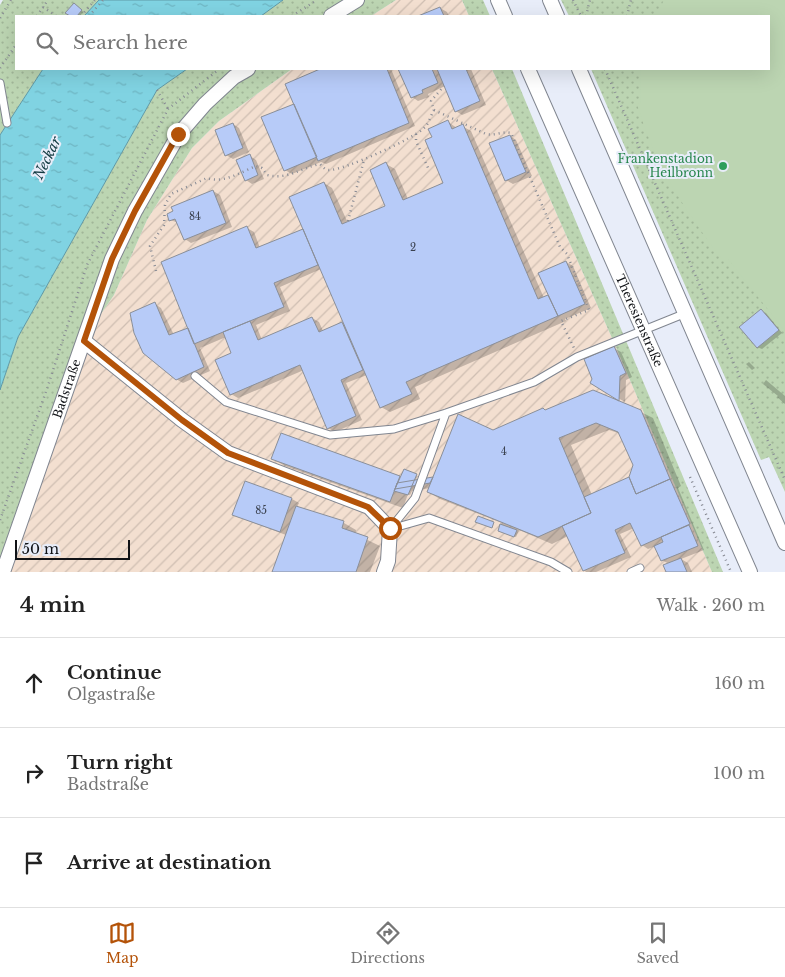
<!DOCTYPE html>
<html lang="en">
<head>
<meta charset="utf-8">
<style>
	:root { --surface:#fff; --page:#f2f2f2; --text:#222; --muted:#767676; --line:#e0e0e0; --accent:#b45309 }
	body { margin:0; font-family:"Libre Baskerville",serif; background:var(--page); color:var(--text) }
	.scale { position:absolute; left:15px; bottom:12px; width:115px; box-sizing:border-box; padding-left:5px; border:2px solid #111317; border-top:0; font-size:14px; line-height:18px; white-space:nowrap; color:#111317; -webkit-text-stroke:4px #e8edf9; paint-order:stroke }
	.stop { position:absolute; width:15px; height:15px; margin:-11px; border:4px solid #b45309; border-radius:50%; background:#fff }
	.stop.end { background:#b45309; border-color:#fff; box-shadow:0 1px 5px #0008 }
	.list { margin:0; padding:0; list-style:none }
	h2 { display:flex; justify-content:space-between; align-items:center; height:65px; margin:0; padding:0 20px; font-size:21px }
	h2 small { font-size:16px; font-weight:400; color:var(--muted) }
	.list li { display:grid; grid-template-columns:32px 1fr auto; gap:15px; align-items:center; box-sizing:border-box; height:90px; padding:0 20px; border-top:1px solid var(--line) }
	.list b { display:block; font-size:19px; white-space:nowrap }
	.list p { margin:0; font-size:16px; white-space:nowrap; color:var(--muted) }
	.list em { font-size:16px; font-style:normal; color:var(--muted) }
	.icon { flex:none; width:28px; height:28px; fill:none; stroke:currentColor; stroke-width:2; stroke-linecap:round; stroke-linejoin:round }
	.map { position:relative; flex:none; width:785px; height:572px; overflow:hidden }
	.search { position:absolute; background:var(--surface); box-shadow:0 5px 20px #0002; left:15px; right:15px; top:15px; height:55px; display:flex; align-items:center; gap:12px; box-sizing:border-box; padding:0 18px; border-radius:0px; color:var(--muted); font-size:19px }
	.sheet { height:335px; background:var(--surface) }
	nav { display:flex; justify-content:space-around; align-items:center; box-sizing:border-box; height:70px; border-top:1px solid var(--line); background:var(--surface); font-size:14px; color:var(--muted) }
	nav a { display:grid; justify-items:center; gap:2px }
	nav .on { color:var(--accent) }
	.map>svg:first-child { display:block }
	.industrial { fill:url(#industrial-furrows) }
	.green { fill:url(#green-dots) }
	.pitch { fill:#bcd5b2 }
	.water { fill:url(#water-ripples); stroke:#5f99a5 }
	.shadow { fill:#0003; fill-rule:evenodd }
	.building { fill:#b7cbf8; stroke:#8a8f99 }
	.lines { fill:none; stroke-linecap:round; stroke-linejoin:round }
	.lane-casing { stroke:#818690; stroke-width:9 }
	.street-casing { stroke:#818690; stroke-width:16 }
	.path { stroke:#888b94; stroke-width:2.5; stroke-dasharray:1 4; stroke-linecap:butt }
	.lane { stroke:#fff; stroke-width:7 }
	.street { stroke:#fff; stroke-width:14 }
	.route { stroke:#b45309; stroke-width:6 }
	.leisure-dot { fill:#2e9e5b; stroke:#e8edf9; stroke-width:2 }
	.labels { text-anchor:middle; stroke-width:4; stroke-linejoin:round; paint-order:stroke }
	.number-label { font-size:10px; fill:#3a414f }
	.leisure-label { font-size:12px; fill:#27864d; stroke:#e8edf9; text-anchor:end }
	.street-label { font-size:12px; fill:#111317; stroke:#e8edf9 }
	.water-label { font-size:14px; font-style:italic; fill:#123a41; stroke:#e8edf9 }
</style>
</head>
<body>
<div class="map">
<svg width="785" height="572" viewBox="0 0 785 572">
	<defs>
		<pattern id="industrial-furrows" width="10" height="10" patternUnits="userSpaceOnUse" patternTransform="scale(1.25)"><rect width="10" height="10" fill="#f3dfd0"/><path d="M-1 1l2-2M0 10L10 0M9 11l2-2" fill="none" stroke="#cfbeb2"/></pattern>
		<pattern id="green-dots" width="8" height="8" patternUnits="userSpaceOnUse" patternTransform="scale(1.25)"><rect width="8" height="8" fill="#bcd5b2"/><path d="M2 2h.1M6 6h.1" fill="none" stroke="#a1b698" stroke-width="1.8" stroke-linecap="round"/></pattern>
		<pattern id="water-ripples" width="26" height="14" patternUnits="userSpaceOnUse" patternTransform="scale(1.25)"><rect width="26" height="14" fill="#80d3e2"/><path d="M2 4q2-2 4 0t4 0M15 11q2-2 4 0t4 0" fill="none" stroke="#6eb4c1"/></pattern>
	</defs>
	<rect width="100%" height="100%" fill="#e8edf9"/>
	<path class="industrial" d="M396,0H462L469,16H371Z
		M292,69H492L612,338L712,572H0V559L74,353L114,295L147,220L192,148L219,121Z"/>
	<path class="green" d="M3,0H99L84,16H16V69H43L0,135V5Z
		M283,0H396L371,16H261Z
		M462,0H483L490,16H469Z
		M561,0H785V492L769,457L761,460L591,69H769V16H569Z
		M187,69H292L219,121L192,148L147,220L114,295L74,353L0,559V390L18,337L157,90Z
		M492,69H512L723,572H712L612,338Z"/>
	<path class="pitch" d="M664,0H785V331L728,259L724,261L722,259C684,209 655,165 637,104L641,103L640,69H769V16H656Z"/>
	<path class="water" d="M99,0H283L261,16H84Z
		M43,69H187L157,90L18,337L0,390V135Z"/>
	<path class="shadow" d="M76,5L83,12L80,16H72L67,12Z
		M440,8L447,12L449,16H421Z
		M323,69H391L415,126L326,164L321,162L292,174L285,170L295,104L287,84Z
		M399,69H471L486,105L462,115L456,111L445,86L428,94L429,97L418,101L412,97Z
		M448,122L457,128L462,126L471,131L544,298L550,296L566,262L573,266L591,308L565,319L566,321L415,387L420,399L390,412L381,407L367,375L346,383L362,420L335,432L328,428L304,370L238,398L231,394L233,354L226,337L200,348L210,371L183,383L176,379L155,304L161,308L174,335L189,329L247,228L254,232L260,248L304,229L324,183L332,188L348,223L387,207L386,164L395,169L408,199L445,183L433,138ZM321,269L345,325L342,323L323,331L319,322L312,318L262,340L256,325L290,311L280,287Z
		M233,124L239,128L249,152L233,159L226,155Z
		M510,136L516,140L532,176L513,184L506,180L491,144Z
		M250,156L256,160L264,179L252,184L246,180Z
		M213,191L220,195L232,227L191,243L185,239L179,223L170,220Z
		M761,311L766,313L782,333L762,349L757,347Z
		M614,348L621,352L632,377L626,380L625,404L653,418L681,486L678,488L704,550L681,559L688,563L692,572H668L669,564L662,560L656,546L648,549L642,545L634,528L620,534L631,557L596,572H586L584,570L568,536L552,544L519,530L516,537L499,530L502,523L440,499L428,492L430,488L412,491L410,495L408,494L403,508L285,466L273,459L401,478L404,470L418,476L415,481L434,478L493,431L546,411L624,404L625,402L591,383ZM609,430L621,434L634,465L631,478L592,495L571,445Z
		M749,362L755,368L752,370L746,364Z
		M766,380L785,396V404L777,397L778,396L763,384Z
		M245,482L292,499L299,503L297,507L344,523L356,530L355,534L380,546L370,572H273L286,535L233,515Z"/>
	<path class="building" d="M74,3L82,10L77,16H70L65,13Z
		M440,7L444,16H418Z
		M320,69H387L409,123L318,161L285,84Z
		M398,69H432L438,83L422,90L423,93L411,98Z
		M437,69H466L480,101L455,112Z
		M294,104L317,157L284,171L261,117Z
		M448,120L452,129L463,124L538,299L548,295L558,316L406,382L412,394L380,408L289,197L324,182L342,224L385,206L370,170L386,162L403,200L443,183L425,140L432,137L428,129Z
		M233,123L243,148L225,156L215,130Z
		M510,135L526,172L505,181L489,143Z
		M250,154L258,175L245,181L236,160Z
		M213,190L226,223L184,240L175,219L169,221L167,214L173,211L171,207Z
		M247,226L256,248L303,229L318,265L274,283L284,307L194,344L161,262Z
		M566,261L585,304L558,316L538,273Z
		M155,302L169,335L188,328L204,367L176,380L143,353L134,333L130,313Z
		M761,309L779,330L757,348L739,327Z
		M312,317L319,332L342,322L363,370L341,380L356,416L327,429L300,365L230,395L215,360L231,353L223,332L250,321L258,340Z
		M614,346L626,373L620,376L619,401L590,383L592,379L584,359Z
		M593,390L641,410L670,479L636,494L629,477L633,465L618,432L596,423L559,438L591,513L538,537L427,492L458,414L493,430L543,408L545,410Z
		M281,433L400,476L390,502L271,459Z
		M404,469L417,474L408,495L394,491Z
		M433,477L430,483L395,489L397,483Z
		M629,477L636,494L670,479L690,524L641,546L630,523L615,530L625,553L583,571L562,526L591,513L584,497Z
		M245,481L292,498L280,532L232,515Z
		M296,506L344,521L342,528L368,537L356,572H272Z
		M478,516L494,522L492,528L475,522Z
		M500,524L517,530L514,537L498,531Z
		M689,525L698,546L661,561L654,546L663,542L661,537Z
		M681,558L687,572H666L663,565Z"/>
	<g class="lines">
		<defs>
			<path id="lane" d="M0,83L7,123
				M195,376L226,402L330,435L394,429L446,413L534,382L577,357L686,313
				M446,413L415,498L390,529L429,518L551,562L568,572
				M631,572L640,568"/>
			<g id="street">
				<path d="M498,0L505,16"/>
				<path d="M550,0L557,16"/>
				<path d="M331,16L357,0"/>
				<path id="s1" d="M528,69L750,572"/>
				<path d="M579,69L785,543"/>
				<path d="M84,341L182,420L228,453L369,507L390,529L388,561L384,572"/>
				<path id="s2" d="M3,572L112,259L135,211L179,134L205,104L234,77L248,69"/>
			</g>
		</defs>
		<use href="#lane" class="lane-casing"/>
		<use href="#street" class="street-casing"/>
		<path class="path" d="M573,0L581,16
			M43,7L56,16
			M37,16L48,0
			M81,16L95,0
			M89,16L103,0
			M292,16L317,0
			M586,16L590,0
			M627,16L631,0
			M0,18L11,0
			M0,68L16,45
			M605,69L785,480
			M157,90L168,109
			M434,110L486,134C495,136 502,131 511,133L560,247L567,254L589,310L561,321L574,348
			M416,134V141L429,170
			M348,221L364,160
			M156,271L150,246L164,225L165,205L171,194L207,178C223,184 241,172 256,166L262,168L267,175C289,180 300,168 320,164C323,167 325,170 329,170C342,171 416,138 425,127C429,123 431,115 434,110L431,101L444,86
			M690,477L731,572
			M0,520L47,389L87,265L168,109L217,71"/>
		<use href="#lane" class="lane"/>
		<use href="#street" class="street"/>
	</g>
	<g class="lines">
		<path class="route" d="M178,134L135,211L112,259L84,341L182,420L228,453L368,507L390,528"/>
	</g>
	<circle class="leisure-dot" cx="723" cy="166" r="5"/>
	<g class="labels">
		<g class="number-label">
			<text x="195" y="220">84</text>
			<text x="413" y="251">2</text>
			<text x="504" y="455">4</text>
			<text x="261" y="514">85</text>
		</g>
		<g class="leisure-label">
			<text x="713" y="163">Frankenstadion<tspan x="713" dy="14">Heilbronn</tspan></text>
		</g>
		<g class="street-label">
			<text dy="4" stroke="none"><textPath href="#s1" startOffset="275">Theresienstraße</textPath></text>
			<text dy="4" stroke="none"><textPath href="#s2" startOffset="194">Badstraße</textPath></text>
		</g>
		<g class="water-label">
			<text transform="translate(47 158) rotate(-64)" y="5">Neckar</text>
		</g>
	</g>
</svg>
<div class="scale">50 m</div>
<div class="stop" style="left:390px;top:528px"></div>
<div class="stop end" style="left:178px;top:134px"></div>
<div class="search"><svg class="icon" aria-label="search" viewBox="0 0 24 24"><circle cx="10" cy="10" r="6"/><path d="M15 15l6 6"/></svg>Search here</div>
</div>
<section class="sheet">
<h2>4 min<small>Walk · 260 m</small></h2>
<ul class="list">
<li><svg class="icon" aria-label="ahead" viewBox="0 0 24 24"><path d="M12 20V5M6 11l6-6 6 6"/></svg><div><b>Continue</b><p>Olgastraße</p></div><em>160 m</em></li>
<li><svg class="icon" aria-label="right" viewBox="0 0 24 24"><path d="M7 20v-9h11M14 6l5 5-5 5"/></svg><div><b>Turn right</b><p>Badstraße</p></div><em>100 m</em></li>
<li><svg class="icon" aria-label="arrive" viewBox="0 0 24 24"><path d="M6 21V4h12l-3 4 3 4H6"/></svg><div><b>Arrive at destination</b></div></li>
</ul>
</section>
<nav>
<a class="on"><svg class="icon" aria-label="map" viewBox="0 0 24 24"><path d="M3 6l6-2 6 2 6-2v14l-6 2-6-2-6 2zM9 4v14M15 6v14"/></svg>Map</a>
<a><svg class="icon" aria-label="directions" viewBox="0 0 24 24"><path d="M12 3l9 9-9 9-9-9zM9 14v-3h6M13 9l2 2-2 2"/></svg>Directions</a>
<a><svg class="icon" aria-label="saved" viewBox="0 0 24 24"><path d="M7 4h10v16l-5-4-5 4z"/></svg>Saved</a>
</nav>
</body>
</html>
